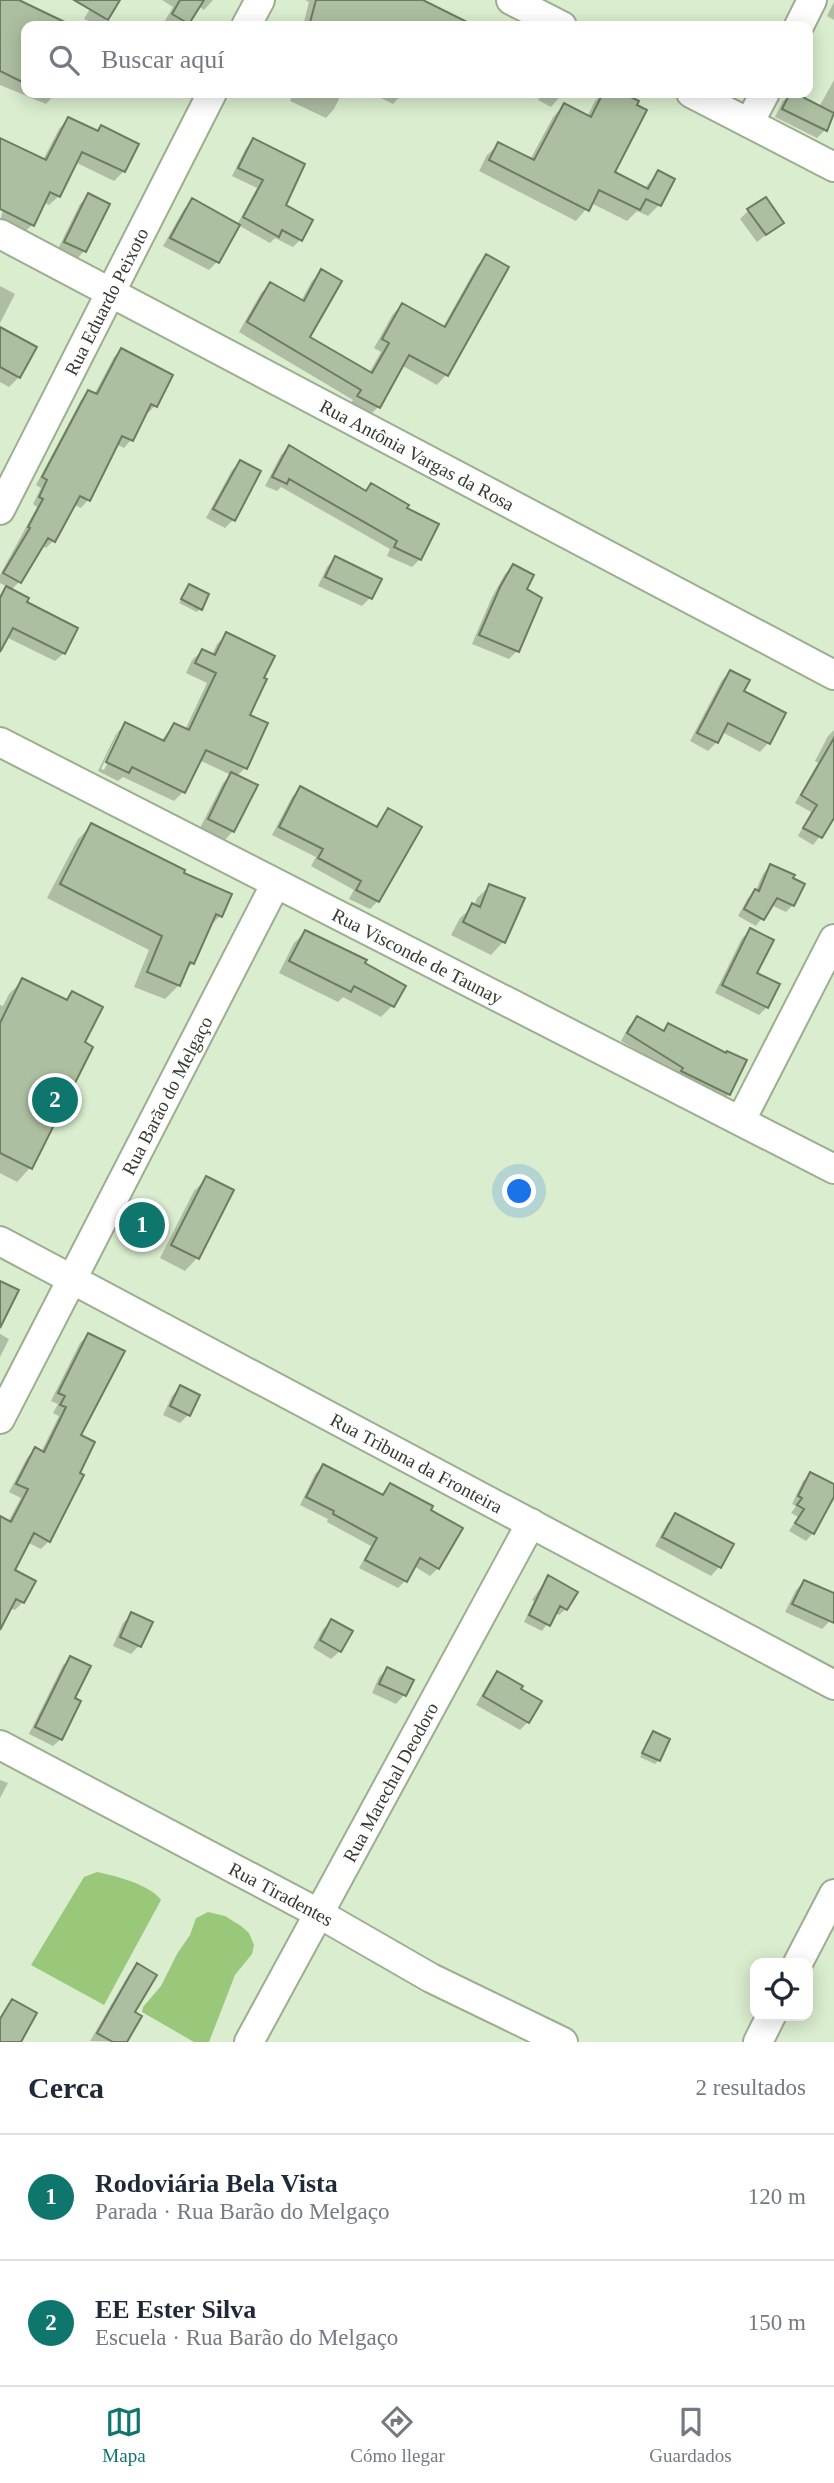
<!DOCTYPE html>
<html lang="es">
<head>
<meta charset="utf-8">
<style>
	:root { --surface:#fff; --page:#f6f6f7; --text:#1f2937; --muted:#747a83; --line:#e0e1e3; --accent:#0f766e }
	body { margin:0; font-family:Georgia,serif; background:var(--page); color:var(--text) }
	.controls { position:absolute; right:21px; bottom:21px; display:grid; overflow:hidden; border-radius:14px; box-shadow:0 4px 18px #0003 }
	.controls button { width:63px; height:63px; display:grid; place-items:center; padding:0; border:0; border-bottom:2px solid var(--line); background:var(--surface); color:var(--text); font:35px sans-serif }
	.you { position:absolute; left:520px; top:1192px; width:24px; height:24px; margin:-18px; border:5px solid #fff; border-radius:50%; background:#1a73e8; box-shadow:0 0 0 10px #1a73e833 }
	.badge { display:grid; place-items:center; width:46px; height:46px; border-radius:50%; background:var(--accent); color:#fff; font-size:23px; font-weight:700 }
	.pin { position:absolute; translate:-50% -50%; border:4px solid #fff; box-shadow:0 2px 7px #0006 }
	.list { margin:0; padding:0; list-style:none }
	h2 { display:flex; justify-content:space-between; align-items:center; height:91px; margin:0; padding:0 28px; font-size:30px }
	h2 small { font-size:23px; font-weight:400; color:var(--muted) }
	.list li { display:grid; grid-template-columns:46px 1fr auto; gap:21px; align-items:center; box-sizing:border-box; height:126px; padding:0 28px; border-top:2px solid var(--line) }
	.list b { display:block; font-size:26px; white-space:nowrap }
	.list p { margin:0; font-size:23px; white-space:nowrap; color:var(--muted) }
	.list em { font-size:23px; font-style:normal; color:var(--muted) }
	.icon { flex:none; width:38px; height:38px; fill:none; stroke:currentColor; stroke-width:2; stroke-linecap:round; stroke-linejoin:round }
	.map { position:relative; flex:none; width:834px; height:2042px; overflow:hidden }
	.search { position:absolute; background:var(--surface); box-shadow:0 4px 18px #0003; left:21px; right:21px; top:21px; height:77px; display:flex; align-items:center; gap:18px; box-sizing:border-box; padding:0 24px; border-radius:14px; color:var(--muted); font-size:26px }
	.sheet { height:343px; background:var(--surface) }
	nav { display:flex; justify-content:space-around; align-items:center; box-sizing:border-box; height:98px; border-top:2px solid var(--line); background:var(--surface); font-size:19px; color:var(--muted) }
	nav a { display:grid; justify-items:center; gap:4px }
	nav .on { color:var(--accent) }
	.map>svg:first-child { display:block }
	.water { fill:#9ac87b }
	.shadow { fill:#0003; fill-rule:evenodd }
	.building { fill:#adbfa1; stroke:#6c7c61; stroke-width:2 }
	.lines { fill:none; stroke-linecap:round; stroke-linejoin:round }
	.minor-casing { stroke:#9cae90; stroke-width:32 }
	.minor { stroke:#fff; stroke-width:28 }
	.labels { text-anchor:middle; stroke-width:5; stroke-linejoin:round; paint-order:stroke }
	.street-label { font-size:19px; fill:#343c30; stroke:#daedce }
</style>
</head>
<body>
<div class="map">
<svg width="834" height="2042" viewBox="0 0 834 2042">
	<rect width="100%" height="100%" fill="#daedce"/>
	<path class="water" d="M97,1872C116,1876 149,1884 161,1900L104,2005L31,1965L84,1877Z
		M208,1912L225,1916L241,1926L249,1933L254,1945L252,1954L235,1975L209,2042H194L142,2012L143,2007L161,1986L177,1954L190,1935L196,1918Z"/>
	<path class="shadow" d="M2,0H20L19,2L59,22L57,26H26V93H56L46,104L0,85V2Z
		M95,0H118L107,19L100,26L84,19Z
		M162,0H213L204,10L198,6L185,26H167L163,24L173,7Z
		M305,0H421L474,26H303L309,2Z
		M834,2V20L827,16Z
		M834,80V113L825,130L817,138L775,117L783,101L792,93L819,107Z
		M72,93H88L83,98Z
		M294,93H342L334,109L326,118L290,101Z
		M371,93H403L393,104Z
		M542,93H563L551,107L538,100Z
		M603,93H615L636,102L612,173L644,189L658,172L659,205L648,216L637,211L627,221L591,203L576,221L479,171L487,155L499,144L530,160L553,117L564,105L587,117L595,101Z
		M68,119L96,133L101,128L124,171L114,181L75,162L59,196L49,205L43,202L32,225L22,234L0,223L3,209L0,208V140L43,160L59,129Z
		M253,141L300,240L293,247L275,238L270,243L238,225L217,262L209,270L163,246L184,209L192,201L237,225L257,188L232,176L246,148Z
		M89,195L107,204L84,251L76,260L57,251L80,204Z
		M748,211L782,222L757,242L740,219Z
		M486,256L507,268L446,375L437,385L401,365L378,407L369,416L349,405L353,400L239,332L261,293L270,284L301,301L312,281L322,271L307,338L369,373L381,352L374,348L393,314L402,305L443,327L477,266Z
		M0,286L15,294L0,323Z
		M0,329L19,377L9,387L0,382Z
		M121,350L155,406L148,413L145,412L131,440L124,448L116,444L88,500L81,508L73,504L53,541L46,548L41,545L19,582L11,590L24,603L64,653L55,661L6,637L0,647V595L8,587L0,583V575L37,507L33,504L41,488L36,485L81,400L89,392L94,395L114,357Z
		M289,447L364,492L371,486L404,509L420,559L412,567L387,556L390,549L281,487L277,491L265,486L281,455Z
		M240,462L233,520L225,528L206,518L232,470Z
		M335,558L370,598L362,606L318,586L327,567Z
		M514,566L524,590L517,651L509,659L472,644L492,597L505,574Z
		M189,586L200,609L197,612L179,603Z
		M227,634L262,679L248,716L245,768L236,777L233,831L225,840L200,828L223,783L231,775L199,760L183,792L174,801L123,777L118,781L98,771L116,734L126,724L161,741L174,725L185,730L207,683L186,673L192,660L202,651L212,655L217,644ZM118,733H122L104,770L101,769Z
		M730,672L742,692L784,714L768,743L760,752L722,732L717,742L708,751L690,741L722,680Z
		M834,730V819L813,845L798,836L811,812L795,803L818,763L815,761L828,736Z
		M300,788L375,827L388,810L378,901L370,909L349,899L354,890L311,866L316,857L272,835L292,797Z
		M92,825L182,874L220,916L208,928L193,963L184,972L179,985L165,999L134,987L149,950L47,898L78,839Z
		M770,866L793,905L786,912L771,905L756,926L738,916L748,898L756,890L763,874Z
		M490,886L522,899L503,942L491,955L451,935L460,918L474,906L477,898Z
		M751,930L755,974L767,1007L759,1015L715,993L742,938Z
		M305,932L363,964L392,1006L381,1017L343,997L338,1002L279,973L294,943Z
		M22,981L64,1001L72,993L82,1043L91,1047L30,1168L17,1182L0,1173V1005L3,1006L9,994Z
		M637,1019L662,1032L668,1026L729,1094L721,1101L621,1041L629,1026Z
		M207,1178L197,1258L185,1271L160,1258L194,1191Z
		M0,1334L9,1339L0,1357Z
		M88,1335L77,1474L49,1541L41,1549L27,1542L12,1571L23,1602L15,1610L10,1608L0,1626V1523L8,1522L21,1498L9,1492L27,1458L35,1449L41,1452L59,1416L53,1413L58,1404L51,1401L80,1343Z
		M180,1387L188,1415L180,1423L163,1415L172,1396Z
		M323,1466L381,1496L390,1486L429,1510L438,1568L430,1576L414,1566L405,1581L398,1588L359,1568L371,1546L327,1522L328,1519L300,1505L315,1474Z
		M811,1474L834,1486V1493L813,1533L806,1541L789,1531L798,1517L791,1513L796,1506L792,1504L803,1481Z
		M675,1515L731,1545L719,1567L711,1576L655,1546L667,1524Z
		M548,1577L566,1609L559,1615L555,1613L542,1631L524,1622L534,1601L532,1600Z
		M804,1582L834,1595V1612L830,1621L822,1629L785,1612L796,1590Z
		M132,1614L139,1646L131,1654L113,1646L123,1623Z
		M332,1621L340,1651L331,1659L313,1648L323,1629Z
		M71,1658L73,1699L61,1739L53,1746L29,1734L63,1665Z
		M387,1669L411,1680L404,1695L396,1704L372,1693L379,1677Z
		M497,1673L528,1722L520,1730L476,1705L489,1682Z
		M653,1733L659,1760L655,1764L640,1757Z
		M0,1780L8,1783L0,1798Z
		M137,1966L133,2012L125,2042L90,2041L129,1974Z"/>
	<path class="building" d="M0,0H19L73,26H26V84L0,71Z
		M74,0H120L108,20Z
		M180,0H204L189,24L172,14Z
		M316,0H423L475,26H309Z
		M603,93H623L639,101L637,105L647,110L615,172L648,189L658,170L675,179L661,206L646,199L640,210L599,190L589,211L489,160L498,142L534,160L564,103L591,117Z
		M790,93H795L834,113L827,131L782,109Z
		M68,117L98,131L101,125L139,144L125,172L82,152L60,197L50,192L34,226L0,209V138L46,160Z
		M253,138L305,164L286,205L313,220L302,241L282,230L279,237L243,217L263,180L238,168Z
		M88,193L110,204L86,252L64,242Z
		M766,197L784,223L766,235L747,209Z
		M192,198L240,225L219,263L170,238Z
		M486,254L509,267L448,376L409,355L380,408L357,396L361,390L247,322L270,282L304,301L321,269L342,281L310,337L372,373L389,343L382,339L402,303L445,327Z
		M0,327L37,347L20,378L0,367Z
		M121,348L173,375L157,407L151,404L133,441L122,436L90,501L80,496L55,542L48,538L21,583L3,573L30,528L28,527L43,499L39,497L47,480L42,477L88,390L97,394Z
		M289,445L366,491L371,483L409,505L407,508L439,524L421,560L394,547L397,541L289,479L287,484L272,477Z
		M240,460L261,471L235,521L213,509Z
		M335,556L382,579L372,599L325,577Z
		M513,564L534,575L527,589L542,598L519,652L479,635L500,587Z
		M189,584L209,594L202,610L181,599Z
		M6,586L29,598L27,602L78,628L65,654L13,628L0,652V598Z
		M226,632L275,656L264,678L267,679L250,715L268,723L247,769L206,750L185,793L132,767L129,773L106,762L125,722L164,741L174,723L189,730L216,673L195,663L202,649L215,655Z
		M730,670L750,680L744,691L786,713L770,744L728,723L718,743L697,733Z
		M834,738V818L822,838L803,828L817,805L801,795Z
		M231,772L258,785L234,832L208,819Z
		M300,786L377,827L388,808L422,827L379,902L356,890L361,881L318,858L323,849L279,827Z
		M91,823L185,870L184,873L232,894L222,917L216,914L194,964L190,962L180,986L147,972L162,936L60,884Z
		M770,864L795,875L793,878L805,884L794,906L777,898L764,920L744,909L755,889L759,891Z
		M489,884L525,898L505,943L463,922L472,903L480,907Z
		M750,928L774,940L757,973L780,984L768,1008L722,985Z
		M305,930L367,960L365,963L406,986L394,1007L354,986L351,992L289,961Z
		M22,978L67,1000L72,991L103,1007L85,1042L93,1047L32,1169L0,1153V1023Z
		M637,1016L664,1031L668,1023L726,1053L727,1051L747,1060L730,1095L681,1071L683,1068L627,1033Z
		M206,1176L234,1190L199,1259L171,1245Z
		M0,1281L19,1290L0,1328Z
		M88,1333L125,1351L81,1435L95,1442L80,1473L84,1475L50,1542L34,1533L15,1570L36,1581L24,1603L16,1599L0,1630V1516L11,1522L28,1489L16,1484L35,1447L44,1452L66,1407L60,1405L65,1396L58,1393Z
		M180,1385L200,1395L190,1416L170,1406Z
		M323,1464L383,1495L390,1483L433,1506L431,1510L463,1528L439,1569L420,1558L407,1582L365,1560L377,1538L333,1514L334,1511L306,1497Z
		M810,1472L834,1484V1497L814,1534L795,1523L804,1509L797,1505L802,1498L798,1496Z
		M675,1513L734,1544L721,1568L662,1537Z
		M548,1575L578,1592L567,1610L560,1606L550,1626L529,1615Z
		M804,1580L834,1593V1623L792,1604Z
		M131,1612L153,1622L141,1647L120,1637Z
		M331,1619L353,1631L341,1652L320,1640Z
		M70,1656L91,1666L75,1698L81,1701L62,1740L35,1727Z
		M387,1667L414,1680L406,1696L379,1684Z
		M497,1671L523,1686L521,1689L542,1701L529,1723L483,1696Z
		M653,1731L670,1739L660,1761L642,1753Z
		M137,1963L157,1975L135,2012L142,2016L127,2042H113L97,2033Z
		M12,1999L37,2013L21,2042H0V2019Z"/>
	<g class="lines">
		<defs>
			<g id="minor">
				<path d="M511,0L562,26"/>
				<path d="M246,26L260,0"/>
				<path d="M799,26L812,0"/>
				<path d="M691,93L834,167"/>
				<path d="M749,123L765,93"/>
				<path id="s1" d="M0,234L834,675"/>
				<path id="s2" d="M0,510L212,93"/>
				<path id="s3" d="M0,742L834,1169"/>
				<path d="M741,1120L834,939"/>
				<path id="s4" d="M0,1241L834,1685"/>
				<path id="s5" d="M0,1419L275,885"/>
				<path id="s6" d="M0,1745L318,1913L431,1978L563,2042"/>
				<path d="M798,1963L834,1894"/>
				<path id="s7" d="M249,2042L531,1523"/>
				<path d="M758,2042L771,2016"/>
			</g>
		</defs>
		<use href="#minor" class="minor-casing"/>
		<use href="#minor" class="minor"/>
	</g>
	<g class="labels">
		<g class="street-label">
			<text dy="7" stroke="none"><textPath href="#s2" startOffset="234">Rua Eduardo Peixoto</textPath></text>
			<text dy="7" stroke="none"><textPath href="#s1" startOffset="472">Rua Antônia Vargas da Rosa</textPath></text>
			<text dy="7" stroke="none"><textPath href="#s3" startOffset="469">Rua Visconde de Taunay</textPath></text>
			<text dy="7" stroke="none"><textPath href="#s5" startOffset="364">Rua Barão do Melgaço</textPath></text>
			<text dy="7" stroke="none"><textPath href="#s4" startOffset="472">Rua Tribuna da Fronteira</textPath></text>
			<text dy="7" stroke="none"><textPath href="#s7" startOffset="296">Rua Marechal Deodoro</textPath></text>
			<text dy="7" stroke="none"><textPath href="#s6" startOffset="318">Rua Tiradentes</textPath></text>
		</g>
	</g>
</svg>
<div class="controls">
<button><svg class="icon" aria-label="locate" viewBox="0 0 24 24"><circle cx="12" cy="12" r="6"/><path d="M12 2v4M12 18v4M2 12h4M18 12h4"/></svg></button>
</div>
<div class="you"></div>
<div class="pin badge" style="left:142px;top:1225px">1</div>
<div class="pin badge" style="left:55px;top:1100px">2</div>
<div class="search"><svg class="icon" aria-label="search" viewBox="0 0 24 24"><circle cx="10" cy="10" r="6"/><path d="M15 15l6 6"/></svg>Buscar aquí</div>
</div>
<section class="sheet">
<h2>Cerca<small>2 resultados</small></h2>
<ul class="list">
<li><span class="badge">1</span><div><b>Rodoviária Bela Vista</b><p>Parada · Rua Barão do Melgaço</p></div><em>120 m</em></li>
<li><span class="badge">2</span><div><b>EE Ester Silva</b><p>Escuela · Rua Barão do Melgaço</p></div><em>150 m</em></li>
</ul>
</section>
<nav>
<a class="on"><svg class="icon" aria-label="map" viewBox="0 0 24 24"><path d="M3 6l6-2 6 2 6-2v14l-6 2-6-2-6 2zM9 4v14M15 6v14"/></svg>Mapa</a>
<a><svg class="icon" aria-label="directions" viewBox="0 0 24 24"><path d="M12 3l9 9-9 9-9-9zM9 14v-3h6M13 9l2 2-2 2"/></svg>Cómo llegar</a>
<a><svg class="icon" aria-label="saved" viewBox="0 0 24 24"><path d="M7 4h10v16l-5-4-5 4z"/></svg>Guardados</a>
</nav>
</body>
</html>
